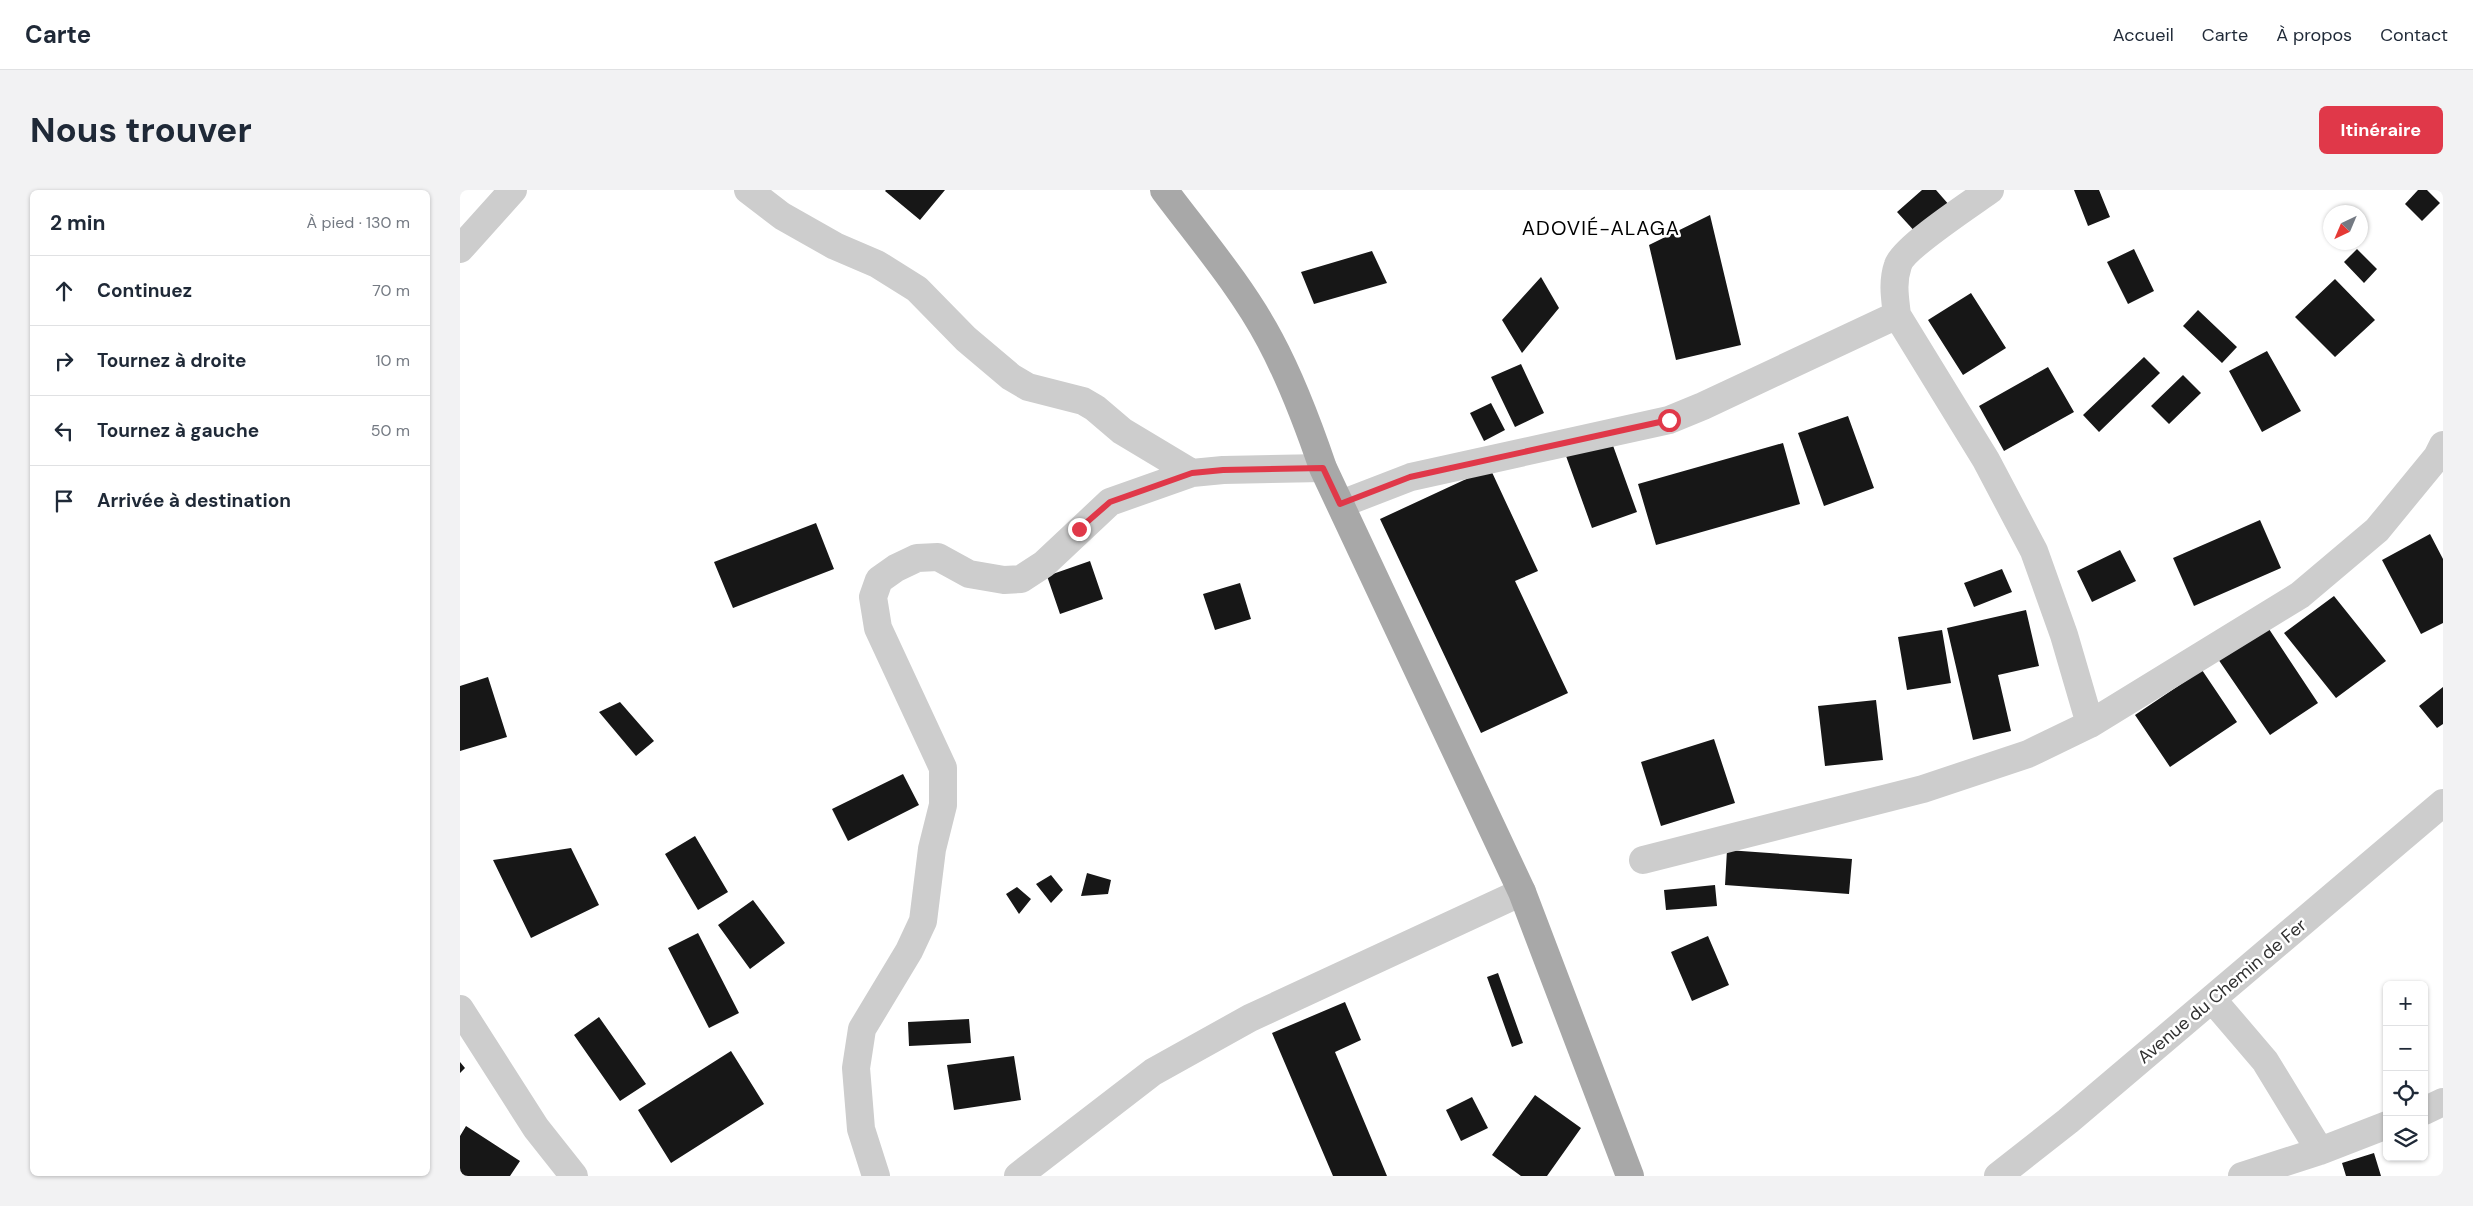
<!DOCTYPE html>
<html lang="fr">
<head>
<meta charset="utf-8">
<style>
	:root { --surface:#fff; --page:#f2f2f3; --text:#1f2937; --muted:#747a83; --line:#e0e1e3; --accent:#e03849 }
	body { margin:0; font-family:"DM Sans",sans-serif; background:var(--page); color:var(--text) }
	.controls { position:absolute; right:15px; bottom:15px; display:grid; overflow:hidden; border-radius:8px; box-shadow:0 1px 4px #0004 }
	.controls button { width:45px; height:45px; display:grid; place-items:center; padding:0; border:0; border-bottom:1px solid var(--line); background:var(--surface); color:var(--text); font:25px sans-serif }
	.compass { position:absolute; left:1863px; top:15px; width:45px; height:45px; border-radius:50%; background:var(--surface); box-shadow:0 1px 4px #0004; rotate:224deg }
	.stop { position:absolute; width:15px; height:15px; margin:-11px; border:4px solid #e03849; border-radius:50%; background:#fff }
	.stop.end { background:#e03849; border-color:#fff; box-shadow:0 1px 5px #0008 }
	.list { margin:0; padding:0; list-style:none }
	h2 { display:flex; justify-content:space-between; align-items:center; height:65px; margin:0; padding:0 20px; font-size:21px }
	h2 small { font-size:16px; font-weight:400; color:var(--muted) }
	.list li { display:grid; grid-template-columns:32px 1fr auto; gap:15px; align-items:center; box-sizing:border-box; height:70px; padding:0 20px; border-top:1px solid var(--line) }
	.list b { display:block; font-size:19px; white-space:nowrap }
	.list em { font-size:16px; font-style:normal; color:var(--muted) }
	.icon { flex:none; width:28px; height:28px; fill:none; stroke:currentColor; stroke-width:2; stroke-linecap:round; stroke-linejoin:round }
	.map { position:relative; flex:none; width:1983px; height:986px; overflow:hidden; border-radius:8px }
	header { display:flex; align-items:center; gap:30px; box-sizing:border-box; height:70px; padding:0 25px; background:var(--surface); border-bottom:1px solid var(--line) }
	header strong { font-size:24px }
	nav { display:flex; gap:28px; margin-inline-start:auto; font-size:18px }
	.intro { display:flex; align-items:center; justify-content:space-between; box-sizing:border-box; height:120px; padding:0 30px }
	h1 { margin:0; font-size:35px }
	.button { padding:12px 22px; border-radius:8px; background:var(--accent); color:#fff; font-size:18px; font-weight:700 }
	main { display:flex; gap:30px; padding:0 30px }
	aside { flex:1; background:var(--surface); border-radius:8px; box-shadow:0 1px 4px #0004 }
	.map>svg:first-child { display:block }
	.building { fill:#171717 }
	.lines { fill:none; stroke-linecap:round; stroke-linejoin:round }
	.minor { stroke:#cdcdcd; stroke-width:28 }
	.major { stroke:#a8a8a8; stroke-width:28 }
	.route { stroke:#e03849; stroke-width:6 }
	.labels { text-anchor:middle; stroke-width:5; stroke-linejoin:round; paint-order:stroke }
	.street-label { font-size:18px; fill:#303030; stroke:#fff }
	.quarter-label { font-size:20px; letter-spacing:1px; fill:#000; stroke:#fff }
</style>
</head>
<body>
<header>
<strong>Carte</strong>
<nav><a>Accueil</a><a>Carte</a><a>À propos</a><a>Contact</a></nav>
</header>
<div class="intro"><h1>Nous trouver</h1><a class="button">Itinéraire</a></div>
<main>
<aside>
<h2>2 min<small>À pied · 130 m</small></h2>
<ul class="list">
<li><svg class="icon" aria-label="ahead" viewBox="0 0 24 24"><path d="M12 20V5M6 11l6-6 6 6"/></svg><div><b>Continuez</b></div><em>70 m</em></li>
<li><svg class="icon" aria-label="right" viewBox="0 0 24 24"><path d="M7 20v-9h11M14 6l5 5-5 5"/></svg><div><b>Tournez à droite</b></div><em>10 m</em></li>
<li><svg class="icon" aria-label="left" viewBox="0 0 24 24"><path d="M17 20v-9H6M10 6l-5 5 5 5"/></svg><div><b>Tournez à gauche</b></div><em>50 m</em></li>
<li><svg class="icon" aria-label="arrive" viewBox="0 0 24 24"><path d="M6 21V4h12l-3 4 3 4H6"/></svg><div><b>Arrivée à destination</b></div></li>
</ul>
</aside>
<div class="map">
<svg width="1983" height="986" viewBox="0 0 1983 986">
	<rect width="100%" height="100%" fill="#fff"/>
	<path class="building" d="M426,0H485L460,30L425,1Z
		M1462,0H1476L1490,16L1458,45L1437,22Z
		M1614,0H1639L1650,27L1628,36Z
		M1958,0H1967L1980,13L1962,31L1945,14Z
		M1250,25L1281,155L1216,170L1189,55Z
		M1674,59L1694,101L1668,114L1647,72Z
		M1897,59L1917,79L1904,93L1884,72Z
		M912,61L927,93L854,114L841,82Z
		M1081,87L1099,118L1062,163L1042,130Z
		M1875,89L1915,130L1875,167L1835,127Z
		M1511,103L1546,158L1503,185L1468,130Z
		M1738,120L1777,157L1762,173L1723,136Z
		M1807,161L1841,221L1802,242L1769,181Z
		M1684,167L1700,183L1639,242L1623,225Z
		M1061,174L1084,223L1055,237L1031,187Z
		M1588,177L1614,222L1544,261L1519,216Z
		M1723,185L1741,203L1709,234L1691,216Z
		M1031,213L1045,240L1024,251L1010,223Z
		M1388,226L1414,298L1364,316L1338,243Z
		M1151,250L1177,322L1132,338L1106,266Z
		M1323,253L1340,314L1196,355L1178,294Z
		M1030,278L1078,381L1055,391L1108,503L1021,543L920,329Z
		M1800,330L1821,378L1734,416L1713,368Z
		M356,333L374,379L273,418L254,372Z
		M1970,344L1983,369V433L1961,444L1922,370Z
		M1660,360L1676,391L1632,412L1617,381Z
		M630,371L643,409L600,424L587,386Z
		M1542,379L1552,402L1514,417L1504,393Z
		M780,393L791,429L755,440L743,404Z
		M1874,406L1926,471L1876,508L1824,443Z
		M1566,420L1579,476L1538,485L1551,541L1513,550L1487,438Z
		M1807,436L1858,513L1810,545L1758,469Z
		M1482,440L1491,493L1447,500L1438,447Z
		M1742,480L1777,532L1710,577L1675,525Z
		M28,487L47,547L0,561V496Z
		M1983,497V534L1977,538L1959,516Z
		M1416,510L1423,570L1365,576L1358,516Z
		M160,512L194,551L176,566L139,522Z
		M1254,549L1275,613L1201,636L1181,572Z
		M443,584L459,615L388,651L372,619Z
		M235,646L268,702L238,720L205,664Z
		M111,658L139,715L71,748L33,670Z
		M1267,660L1392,669L1389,704L1265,695Z
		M627,683L651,690L648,704L621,706Z
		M591,685L603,700L591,713L576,694Z
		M1255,695L1257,716L1206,720L1204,700Z
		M557,697L571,709L559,724L546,704Z
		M293,710L325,753L290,779L258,735Z
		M238,743L279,823L249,838L208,758Z
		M1248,746L1269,795L1232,811L1211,762Z
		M1038,783L1063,853L1052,857L1027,787Z
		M885,812L901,850L875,862L927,986H873L812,843Z
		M139,827L186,894L160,911L114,845Z
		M509,829L511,853L449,856L448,832Z
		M271,861L304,914L211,973L178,920Z
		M554,866L561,910L494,920L487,875Z
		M0,872L5,878L0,883Z
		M1075,905L1121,938L1087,986H1061L1032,965Z
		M1012,907L1028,938L1001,951L986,920Z
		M6,936L60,971L50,986H0V946Z
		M1914,963L1921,986H1886L1882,973Z"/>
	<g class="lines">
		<path class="minor" d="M288,0L322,26L375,56L417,74L457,99L506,149L551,187L568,197L623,211L635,218L662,241L732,283
			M0,59L53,0
			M1437,125L1526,270L1574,361L1604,445L1630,534
			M881,314L951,287L1209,230L1243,216L1437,125C1435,108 1432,92 1438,75C1443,58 1512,13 1530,0
			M1183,670L1463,599L1568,564L1630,534L1840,405L1917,340L1977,267L1983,255
			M1752,809L1805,871L1860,961
			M0,819L76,938L114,986
			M1964,921L1983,912
			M416,986L401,939L396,878L402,839L449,761L463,731L472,659L483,615V578L418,438L413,407L419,390L436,378L457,368L478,367L509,384L544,390L561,389L584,374L650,312L732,283L763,280L863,278
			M558,986L693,882L790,828L1062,702
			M1538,986L1608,931L1983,613
			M1782,986L1860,961L1927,935"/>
		<path class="major" d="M704,0C740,48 782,97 810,150C832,191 848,234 863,278L1062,702L1170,986"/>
	</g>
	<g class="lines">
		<path class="route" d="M619,339L650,312L732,283L763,280L863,278L880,314L950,287L1209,230"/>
	</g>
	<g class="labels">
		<g class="street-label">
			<text transform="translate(1762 801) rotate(-40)" y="6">Avenue du Chemin de Fer</text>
		</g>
		<g class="quarter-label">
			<text x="1141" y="45">ADOVIÉ-ALAGA</text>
		</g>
	</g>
</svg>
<div class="controls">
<button>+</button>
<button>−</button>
<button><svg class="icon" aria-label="locate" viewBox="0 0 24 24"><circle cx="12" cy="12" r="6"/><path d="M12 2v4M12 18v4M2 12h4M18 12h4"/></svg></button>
<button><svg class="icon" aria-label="layers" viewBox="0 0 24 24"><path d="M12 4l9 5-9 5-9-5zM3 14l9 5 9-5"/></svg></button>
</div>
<svg class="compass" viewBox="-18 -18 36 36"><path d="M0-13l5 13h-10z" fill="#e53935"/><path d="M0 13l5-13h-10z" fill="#747a83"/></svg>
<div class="stop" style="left:1209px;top:230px"></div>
<div class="stop end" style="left:619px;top:339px"></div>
</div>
</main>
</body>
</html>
